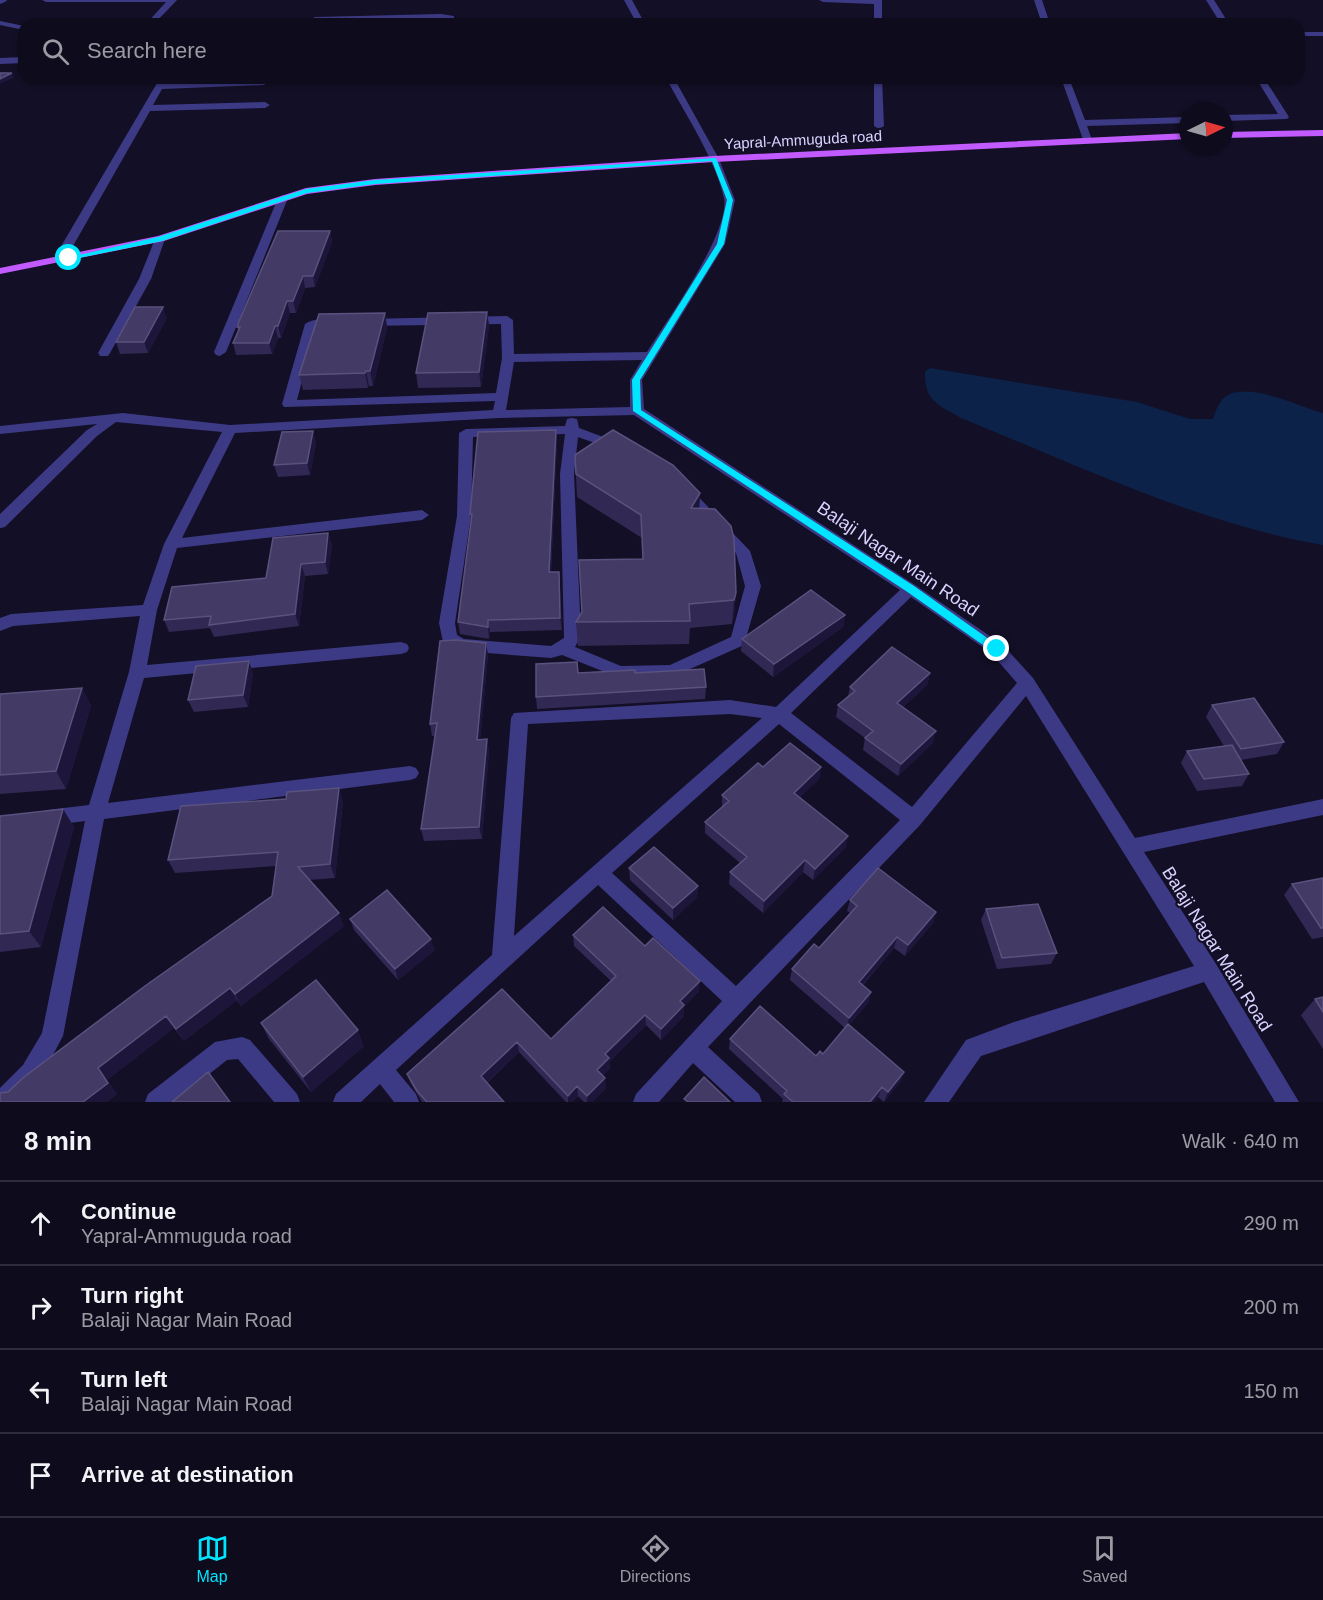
<!DOCTYPE html>
<html lang="en">
<head>
<meta charset="utf-8">
<style>
	:root { --surface:#0e0b1c; --page:#171425; --text:#f1f3f6; --muted:#9b9ba3; --line:#2e2b3b; --accent:#00e5ff }
	body { margin:0; font-family:Arial,sans-serif; background:var(--page); color:var(--text) }
	.compass { position:absolute; left:1179px; top:102px; width:54px; height:54px; border-radius:50%; background:var(--surface); box-shadow:0 2px 4px #0004; rotate:85deg }
	.stop { position:absolute; width:18px; height:18px; margin:-14px; border:4px solid #00e5ff; border-radius:50%; background:#fff }
	.stop.end { background:#00e5ff; border-color:#fff; box-shadow:0 2px 6px #0008 }
	.list { margin:0; padding:0; list-style:none }
	h2 { display:flex; justify-content:space-between; align-items:center; height:78px; margin:0; padding:0 24px; font-size:26px }
	h2 small { font-size:20px; font-weight:400; color:var(--muted) }
	.list li { display:grid; grid-template-columns:39px 1fr auto; gap:18px; align-items:center; box-sizing:border-box; height:84px; padding:0 24px; border-top:2px solid var(--line) }
	.list b { display:block; font-size:22px; white-space:nowrap }
	.list p { margin:0; font-size:20px; white-space:nowrap; color:var(--muted) }
	.list em { font-size:20px; font-style:normal; color:var(--muted) }
	.icon { flex:none; width:33px; height:33px; fill:none; stroke:currentColor; stroke-width:2; stroke-linecap:round; stroke-linejoin:round }
	.map { position:relative; flex:none; width:1323px; height:1102px; overflow:hidden }
	.search { position:absolute; background:var(--surface); box-shadow:0 2px 4px #0004; left:18px; right:18px; top:18px; height:66px; display:flex; align-items:center; gap:15px; box-sizing:border-box; padding:0 21px; border-radius:18px; color:var(--muted); font-size:22px }
	.sheet { height:414px; background:var(--surface) }
	nav { display:flex; justify-content:space-around; align-items:center; box-sizing:border-box; height:84px; border-top:2px solid var(--line); background:var(--surface); font-size:16px; color:var(--muted) }
	nav a { display:grid; justify-items:center; gap:3px }
	nav .on { color:var(--accent) }
	.map>svg:first-child { display:block }
	.water { fill:#0c2248 }
	.lines { fill:none; stroke-linecap:round; stroke-linejoin:round }
	.minor { fill:#3d3a85; fill-rule:evenodd }
	.major { fill:#c25bff; fill-rule:evenodd }
	.wall { fill:#312854 }
	.shaded-wall { fill:#1d163a }
	.building { fill:#433a66; stroke:#5a527e; stroke-width:1.5 }
	.route { fill:#00e5ff }
	.labels { text-anchor:middle; stroke-width:4.5; stroke-linejoin:round; paint-order:stroke }
	.far-street-label { font-size:15px; fill:#d9d4ff; stroke:#130f26 }
	.street-label { font-size:18px; fill:#d9d4ff; stroke:#130f26 }
</style>
</head>
<body>
<div class="map">
<svg width="1323" height="1102" viewBox="0 0 1323 1102">
	<rect width="100%" height="100%" fill="#130f26"/>
	<path class="water" d="M930,368L1137,402L1190,419H1213C1216,410 1219,400 1228,395C1252,383 1298,406 1323,413V545C1197,523 1079,466 961,418C937,404 924,401 925,371Z"/>
	<g class="lines">
		<path class="minor" d="M0,0H6L7,1L0,4Z
			M42,0H177L154,24H146L166,2H46Z
			M624,0H632L645,24H637Z
			M819,0H882V24H874V4L823,2Z
			M1034,0H1042L1050,24H1042Z
			M1206,0H1214L1229,24H1221Z
			M441,14L454,16V24H446L447,20L441,18L315,21L311,19L315,17Z
			M0,21L24,26V30L0,25Z
			M1300,32H1323V36H1300Z
			M24,57V63L0,64V58Z
			M160,78H168L165,83L264,79L268,82L264,85L162,89L153,105L265,102L270,105L265,108L150,111L65,260L59,263L55,262L53,260Z
			M666,78H674L719,159L735,200L725,244L642,380L644,409L915,585L1003,645L1033,678L1135,838L1323,799V815L1144,852L1216,964L1299,1102H1275L1204,982L981,1056L949,1102H924L966,1040L1014,1022L1194,966L1026,696L920,825L708,1047L759,1094L762,1102H735L693,1063L659,1102H633L636,1094L722,1001L598,885L396,1070L416,1094L419,1102H394L380,1084L361,1102H333L336,1094L492,955L511,718L514,713L730,700L776,707L900,590L634,415L499,418L235,433L182,538L422,510L429,515L422,520L177,548L157,610L147,665L401,642L407,644L409,648L407,652L401,654L144,678L108,803L410,766L416,768L419,773L416,778L410,780L104,819L63,1036L39,1081L17,1102H0V1088L23,1065L42,1033L85,821L47,826L40,824L38,818L40,812L47,810L89,805L129,672L140,616L13,626L0,631V618L11,614L143,605L164,544L222,432L116,422L97,436L5,527L0,528V514L87,430L97,424L0,434V426L123,413L230,425L493,410L495,401L284,407L282,404L305,324C313,318 334,317 342,323L336,327H316L297,400L496,393L502,358L501,324L362,326V320L366,319L507,316L513,320L514,354L647,352C666,322 731,231 724,198C715,158 685,114 666,78ZM642,360L630,380V407L506,410L514,362ZM911,597L991,653L1017,683L912,807L791,713ZM730,714L762,718L514,936L528,724ZM779,724L900,820L736,986L612,873Z
			M874,78H882L884,126L879,129L874,126Z
			M1061,78H1069L1085,120L1188,117V123L1087,126L1092,140L1084,142Z
			M1256,78H1264L1289,117L1287,119L1224,121V115L1278,114Z
			M283,195L288,198L226,352L220,356L216,355L214,352L278,198Z
			M160,236L165,239L151,279L110,353L108,356H100L98,353L139,279L155,239Z
			M572,418L577,419L579,428L622,444L624,447L617,451L578,437L574,474L581,636L575,647L621,666L670,665L731,637L745,586L736,553L680,494L678,491L685,486L690,488L750,551L761,586L744,645L672,677L620,678L562,655L551,658L461,651L443,642L439,623L457,516L459,433L466,429L565,426L567,419ZM565,434L560,474L564,638L551,646L464,639L457,635L455,623L471,516L473,437Z
			M242,1037L250,1040L297,1094L300,1102H274L238,1059L227,1060L174,1102H145L148,1094L215,1042Z"/>
		<path class="major" d="M1323,130V136L1224,138V132Z
			M1188,133V139L714,162L375,185L307,194L164,241L0,274V268L158,236L306,188L375,179L714,156Z"/>
	</g>
	<path class="wall" d="M330,231L332,242L315,287L305,288L296,313H290L281,338H278L272,354L236,355L233,343L238,330L237,327Z
		M487,312L489,326L481,387L418,388L416,373Z
		M385,313L387,328L373,386H369L368,388L303,390L299,375Z
		M167,318L148,353L120,354L116,342Z
		M556,430L557,442L551,572H559L562,630L490,632L489,639L460,634L458,622L471,522L470,514Z
		M313,431L316,443L310,475L278,477L274,465Z
		M575,455L700,493L699,509L736,593L734,616L732,624L690,628L689,644L578,646L576,622L643,559L642,538L577,497Z
		M328,533L332,545L328,574L305,576L299,626L214,637L210,628L169,632L164,620L266,578Z
		M845,615L843,627L773,677L741,651L742,639Z
		M486,643L488,655L480,740L487,739L489,751L482,839L424,841L421,829L435,736H432L430,724Z
		M577,662L578,673L706,687L705,699L537,709L536,697Z
		M253,673L248,707L194,712L188,700Z
		M930,673L927,685L903,707L933,743L898,776L863,750L865,738L836,717L838,705L848,696L850,687Z
		M82,688L91,706L66,789L0,794V694Z
		M1212,705L1284,742L1277,754L1241,760L1249,774L1242,786L1197,791L1181,763L1187,751L1224,746L1206,717Z
		M763,767H821L819,779L800,797L846,847L813,880L803,872L763,913L729,884L730,872L740,863L705,833V822L722,807V795Z
		M343,801L335,878L309,880L344,926L241,1006L237,1000L184,1041L174,1028L107,1080L117,1094L107,1102H0L8,1092L272,896L276,866L175,873L168,860Z
		M63,809L74,827L41,947L0,952V816Z
		M629,868L698,886L697,897L673,920L630,880Z
		M1323,878V937L1312,939L1284,895L1292,884Z
		M850,900L936,912L933,923L905,956L894,948L863,985L871,992L868,1003L849,1025L904,1072L900,1082L884,1102L878,1097L874,1102H782L783,1099L729,1049L730,1039L816,1056L823,1054L845,1028L790,980L792,969L819,948L850,913L847,911Z
		M986,909L1057,953L1051,964L997,969L981,920Z
		M350,919L435,950L398,980L354,930Z
		M573,935L645,946L699,991L684,1007V1016L661,1040L646,1025L609,1062L610,1068L603,1075L606,1088L592,1102H584L578,1096L572,1102H566L519,1052L487,1083L504,1102H422L411,1084L407,1074L502,989L551,1039L611,981L574,946Z
		M1323,997V1049L1301,1015L1315,999Z
		M261,1023L364,1046L311,1092L269,1039Z"/>
	<path class="shaded-wall" d="M12,73L14,78L0,84V79Z
		M330,231L332,242L315,287L313,276Z
		M303,276L305,288L296,313L293,301Z
		M287,301L290,313L281,338L278,326Z
		M163,307L167,318L148,353L144,342Z
		M487,312L489,326L481,387L479,372Z
		M385,313L387,328L373,386L370,371Z
		M275,326L278,338L272,354L269,343Z
		M366,371L369,386L368,388L365,373Z
		M556,430L557,442L550,585L549,572Z
		M313,431L316,443L310,475L307,463Z
		M700,493L699,517L691,508Z
		M328,533L332,545L328,574L325,562Z
		M301,564L305,576L299,626L295,614Z
		M559,572L560,584L562,630L560,618Z
		M736,593L734,616L732,624L734,600Z
		M845,615L843,627L773,677L774,664Z
		M488,620L490,632L489,639L488,627Z
		M486,643L488,655L479,752L477,740Z
		M249,661L253,673L248,707L243,695Z
		M930,673L927,685L894,715L897,703Z
		M82,688L91,706L66,789L56,771Z
		M936,731L933,743L898,776L901,764Z
		M487,739L489,751L482,839L479,827Z
		M821,767L819,779L792,805L794,793Z
		M339,788L343,801L335,878L330,864Z
		M63,809L74,827L41,947L29,931Z
		M848,836L846,847L813,880L815,869Z
		M805,860L803,872L763,913L764,901Z
		M698,886L697,897L673,920V908Z
		M936,912L933,923L905,956L908,945Z
		M339,913L344,926L241,1006L235,994Z
		M897,937L894,948L856,992L859,982Z
		M431,939L435,950L398,980L395,969Z
		M700,981L699,991L684,1007V1016L661,1040V1029L680,1001Z
		M230,988L237,1000L184,1041L176,1029Z
		M871,992L868,1003L846,1028L849,1018Z
		M645,1015L646,1025L609,1062L610,1068L598,1080L597,1070L605,1054Z
		M166,1016L174,1028L107,1080L117,1094L107,1102H83L98,1068Z
		M358,1030L364,1046L311,1092L303,1077Z
		M517,1042L519,1052L483,1086L481,1076Z
		M904,1072L900,1082L884,1102L888,1092Z
		M605,1078L606,1088L592,1102H587V1096Z
		M577,1086L578,1096L572,1102H568V1096Z
		M882,1087L878,1097L874,1102H870Z"/>
	<path class="building" d="M0,73H12L0,79Z
		M278,231H330L313,276H303L293,301H287L278,326H275L269,343H233L240,327H237L239,321Z
		M135,307H163L144,342H116Z
		M487,312L479,372L416,373L428,313Z
		M385,313L370,371H366L365,373L299,375L319,314Z
		M556,430L549,572H559L560,618L488,620V627L458,622L472,514H470L478,432Z
		M613,430L673,465L700,493L691,508L715,509L731,526L734,539L736,593L734,600L689,604L690,621L576,622L582,612L579,560L643,559L641,515L576,474L575,455Z
		M313,431L307,463L274,465L282,432Z
		M328,533L325,562L301,564L295,614L209,625L211,616L164,620L172,587L266,578L273,538Z
		M811,590L845,615L774,664L742,639Z
		M456,640L486,643L477,740L487,739L479,827L421,829L437,723L430,724L440,641Z
		M892,647L930,673L897,703L936,731L901,764L865,738L873,731L838,705L855,691L850,687Z
		M249,661L243,695L188,700L196,666Z
		M577,662L578,673L635,670V673L704,669L706,687L536,697V664Z
		M82,688L56,771L0,775V694Z
		M1254,698L1284,742L1241,749L1212,705Z
		M790,743L821,767L794,793L848,836L815,869L805,860L764,901L730,872L747,857L705,822L729,801L722,795L758,763L763,767Z
		M1232,745L1249,774L1204,779L1187,751Z
		M339,788L330,864L298,867L339,913L235,994L230,988L176,1029L166,1016L98,1068L108,1083L83,1102H0V1093L8,1092L24,1077L145,986L272,896L278,852L168,860L181,806L286,799L287,792Z
		M63,809L29,931L0,934V816Z
		M654,847L698,886L673,908L629,868Z
		M878,868L936,912L908,945L897,937L859,982L871,992L849,1018L792,969L814,944L819,948L857,906L850,900Z
		M1323,878V928H1321L1292,884Z
		M387,890L431,939L395,969L350,919Z
		M1038,904L1057,953L1002,958L986,909Z
		M603,907L645,946L653,938L700,981L680,1001L684,1005L661,1029L645,1015L605,1054L609,1058L597,1070L605,1078L587,1096L577,1086L568,1096L517,1042L481,1076L504,1102H427L417,1091L407,1074L502,989L551,1039L616,976L573,935Z
		M316,980L358,1030L303,1077L261,1023Z
		M1323,997V1012L1315,999Z
		M760,1006L816,1056L820,1051L823,1054L848,1024L904,1072L888,1092L882,1087L870,1102H793L784,1094L787,1091L730,1039Z
		M208,1072L230,1102H172Z
		M704,1077L730,1102H688L684,1099Z"/>
	<path class="route" d="M716,158L733,200L724,244L640,380L641,410L914,586L1000,647V652H993L906,591L633,411L632,380L717,244L727,200L712,161L375,184L307,193L162,241L69,260L66,258L158,237L306,189L375,180Z"/>
	<g class="labels">
		<g class="far-street-label">
			<text transform="translate(803 140) rotate(-3)" y="5">Yapral-Ammuguda road</text>
		</g>
		<g class="street-label">
			<text transform="translate(898 559) rotate(34)" y="6">Balaji Nagar Main Road</text>
			<text transform="translate(1217 949) rotate(58)" y="6">Balaji Nagar Main Road</text>
		</g>
	</g>
</svg>
<svg class="compass" viewBox="-18 -18 36 36"><path d="M0-13l5 13h-10z" fill="#e53935"/><path d="M0 13l5-13h-10z" fill="#9b9ba3"/></svg>
<div class="stop" style="left:69px;top:258px"></div>
<div class="stop end" style="left:997px;top:649px"></div>
<div class="search"><svg class="icon" aria-label="search" viewBox="0 0 24 24"><circle cx="10" cy="10" r="6"/><path d="M15 15l6 6"/></svg>Search here</div>
</div>
<section class="sheet">
<h2>8 min<small>Walk · 640 m</small></h2>
<ul class="list">
<li><svg class="icon" aria-label="ahead" viewBox="0 0 24 24"><path d="M12 20V5M6 11l6-6 6 6"/></svg><div><b>Continue</b><p>Yapral-Ammuguda road</p></div><em>290 m</em></li>
<li><svg class="icon" aria-label="right" viewBox="0 0 24 24"><path d="M7 20v-9h11M14 6l5 5-5 5"/></svg><div><b>Turn right</b><p>Balaji Nagar Main Road</p></div><em>200 m</em></li>
<li><svg class="icon" aria-label="left" viewBox="0 0 24 24"><path d="M17 20v-9H6M10 6l-5 5 5 5"/></svg><div><b>Turn left</b><p>Balaji Nagar Main Road</p></div><em>150 m</em></li>
<li><svg class="icon" aria-label="arrive" viewBox="0 0 24 24"><path d="M6 21V4h12l-3 4 3 4H6"/></svg><div><b>Arrive at destination</b></div></li>
</ul>
</section>
<nav>
<a class="on"><svg class="icon" aria-label="map" viewBox="0 0 24 24"><path d="M3 6l6-2 6 2 6-2v14l-6 2-6-2-6 2zM9 4v14M15 6v14"/></svg>Map</a>
<a><svg class="icon" aria-label="directions" viewBox="0 0 24 24"><path d="M12 3l9 9-9 9-9-9zM9 14v-3h6M13 9l2 2-2 2"/></svg>Directions</a>
<a><svg class="icon" aria-label="saved" viewBox="0 0 24 24"><path d="M7 4h10v16l-5-4-5 4z"/></svg>Saved</a>
</nav>
</body>
</html>
